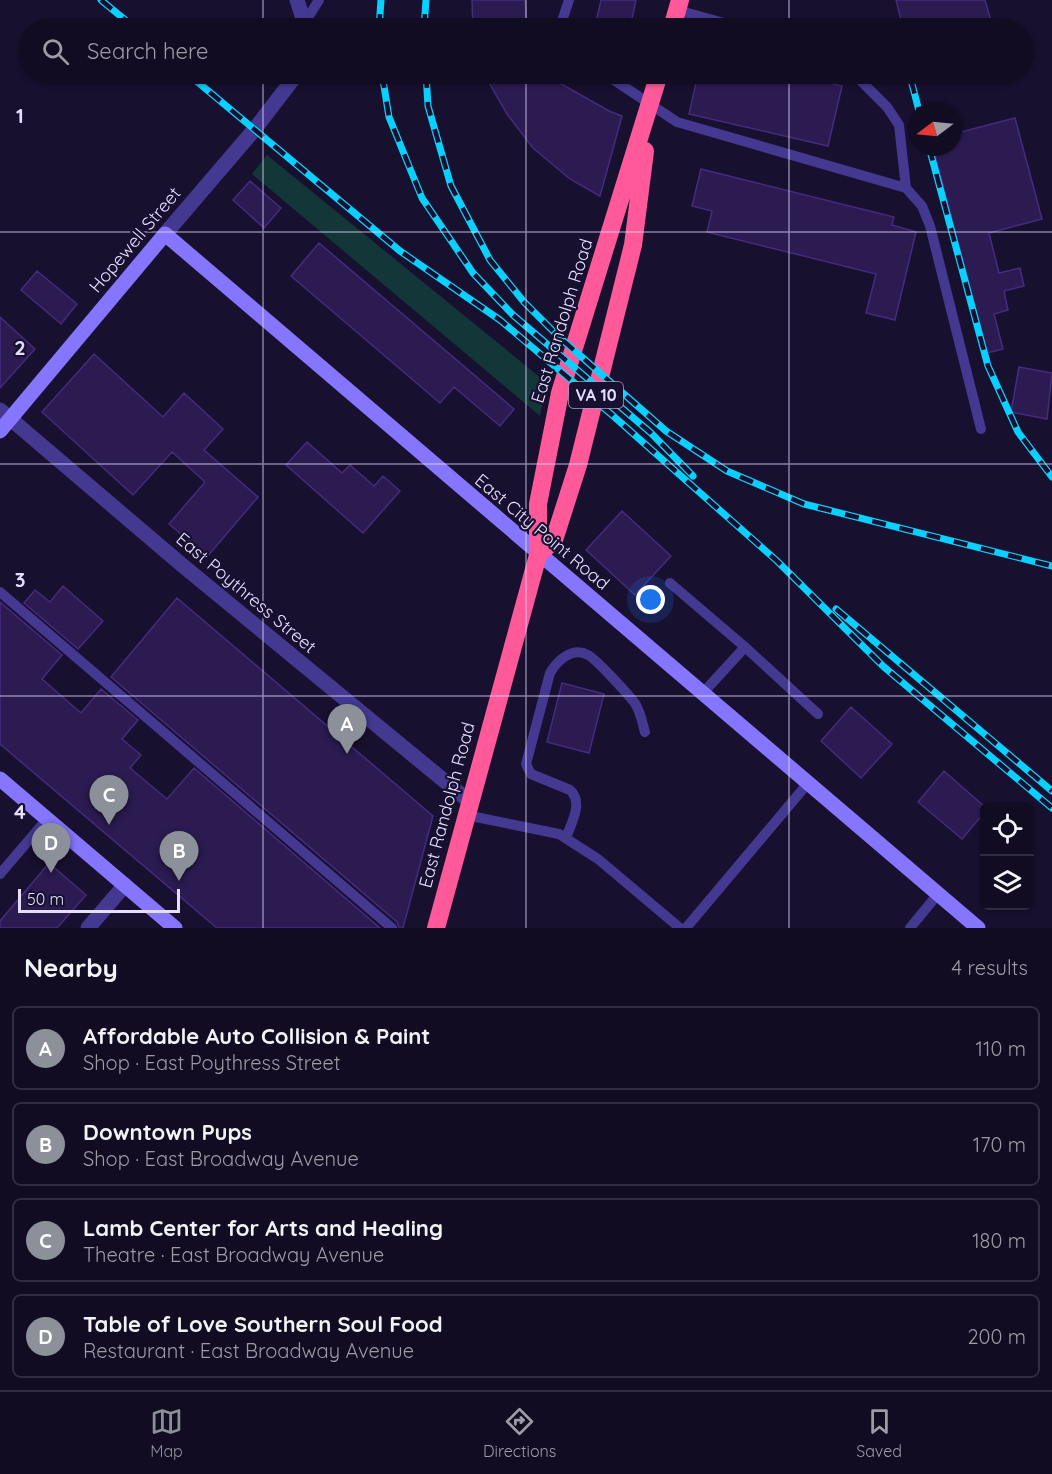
<!DOCTYPE html>
<html lang="en">
<head>
<meta charset="utf-8">
<style>
	:root { --surface:#120c23; --page:#1b152b; --text:#f1f3f6; --muted:#9c9ba6; --line:#312c41; --accent:#8c9099 }
	body { margin:0; font-family:Quicksand,sans-serif; background:var(--page); color:var(--text) }
	.controls { position:absolute; right:18px; bottom:18px; display:grid; overflow:hidden; border-radius:9px; box-shadow:0 2px 4px #0004 }
	.controls button { width:54px; height:54px; display:grid; place-items:center; padding:0; border:0; border-bottom:2px solid var(--line); background:var(--surface); color:var(--text); font:30px sans-serif }
	.compass { position:absolute; left:908px; top:102px; width:54px; height:54px; border-radius:50%; background:var(--surface); box-shadow:0 2px 4px #0004; rotate:254deg }
	.scale { position:absolute; left:18px; bottom:15px; width:162px; box-sizing:border-box; padding-left:6px; border:3px solid #e5deff; border-top:0; font-size:16px; line-height:21px; white-space:nowrap; color:#e5deff; -webkit-text-stroke:4px #18102f; paint-order:stroke }
	.you { position:absolute; left:651px; top:600px; width:21px; height:21px; margin:-15px; border:4px solid #fff; border-radius:50%; background:#1a73e8; box-shadow:0 0 0 9px #1a73e833 }
	.badge { display:grid; place-items:center; width:39px; height:39px; border-radius:50%; background:var(--accent); color:#fff; font-size:20px; font-weight:700 }
	.pin { position:absolute; translate:-50% -50px; filter:drop-shadow(0 2px 3px #0008) }
	.pin::after { content:''; position:absolute; top:32px; width:21px; height:18px; background:inherit; clip-path:polygon(0 0,100% 0,50% 100%) }
	.list { margin:0; padding:0; list-style:none }
	h2 { display:flex; justify-content:space-between; align-items:center; height:78px; margin:0; padding:0 24px; font-size:26px }
	h2 small { font-size:20px; font-weight:400; color:var(--muted) }
	.list li { display:grid; grid-template-columns:39px 1fr auto; gap:18px; align-items:center; box-sizing:border-box; height:84px; margin:0 12px 12px; padding:0 12px; border:2px solid var(--line); border-radius:9px }
	.list b { display:block; font-size:22px; white-space:nowrap }
	.list p { margin:0; font-size:20px; white-space:nowrap; color:var(--muted) }
	.list em { font-size:20px; font-style:normal; color:var(--muted) }
	.icon { flex:none; width:33px; height:33px; fill:none; stroke:currentColor; stroke-width:2; stroke-linecap:round; stroke-linejoin:round }
	.map { position:relative; flex:none; width:1052px; height:928px; overflow:hidden }
	.search { position:absolute; background:var(--surface); box-shadow:0 2px 4px #0004; left:18px; right:18px; top:18px; height:66px; display:flex; align-items:center; gap:15px; box-sizing:border-box; padding:0 21px; border-radius:33px; color:var(--muted); font-size:22px }
	.sheet { height:462px; background:var(--surface) }
	nav { display:flex; justify-content:space-around; align-items:center; box-sizing:border-box; height:84px; border-top:2px solid var(--line); background:var(--surface); font-size:16px; color:var(--muted) }
	nav a { display:grid; justify-items:center; gap:3px }
	nav .on { color:var(--accent) }
	.map>svg:first-child { display:block }
	.green { fill:#133739 }
	.building { fill:#2b1b51; stroke:#442b7f; stroke-width:1.5 }
	.lines { fill:none; stroke-linecap:round; stroke-linejoin:round }
	.lane { stroke:#443891; stroke-width:10 }
	.street { stroke:#443891; stroke-width:15 }
	.secondary { stroke:#8575ff; stroke-width:15 }
	.highway { stroke:#ff5999; stroke-width:18 }
	.rail-casing { stroke:#0ad0ff; stroke-width:7 }
	.rail { stroke:#18102f; stroke-width:4.5; stroke-dasharray:14; stroke-linecap:butt }
	.grid { fill:none; stroke:#e5deff; stroke-width:1.5; stroke-opacity:0.55 }
	.labels { text-anchor:middle; stroke-width:4.5; stroke-linejoin:round; paint-order:stroke }
	.shield { fill:#18102f; stroke:#a8a0c1; stroke-width:1.5 }
	.shield-label { font-size:16px; font-weight:bold; fill:#e5deff }
	.street-label { font-size:18px; fill:#e5deff; stroke:#18102f }
	.grid-label { font-size:20px; text-anchor:middle; font-weight:bold; fill:#e5deff; stroke:#18102f; stroke-width:4.5; stroke-linejoin:round; paint-order:stroke }
</style>
</head>
<body>
<div class="map">
<svg width="1052" height="928" viewBox="0 0 1052 928">
	<rect width="100%" height="100%" fill="#18102f"/>
	<path class="green" d="M267,155L547,383L540,416L252,174Z"/>
	<path class="building" d="M472,0H525L527,28H473Z
		M601,0H636L630,28L595,26Z
		M896,0H985L993,28H903Z
		M484,74H544L609,111L622,116L600,196L570,179L533,148L507,114Z
		M698,74H787L842,86L828,146L689,114Z
		M1015,118L1042,219L989,233L999,273L1020,268L1024,286L1004,291L1008,310L994,314L1003,349L987,353L933,147H953V134Z
		M701,169L894,217L892,225L916,232L895,320L866,313L876,274L707,232L712,211L692,206Z
		M250,181L281,208L264,228L233,200Z
		M319,243L514,409L500,426L454,387L440,403L291,276Z
		M37,271L77,304L61,324L21,290Z
		M0,317L35,349L0,388Z
		M94,354L163,417L184,393L223,429L204,450L258,497L207,557L169,524L205,482L172,452L133,495L42,412Z
		M1019,367L1052,373L1047,419L1011,412Z
		M307,442L342,473L350,465L374,486L383,476L400,491L363,533L286,465Z
		M622,511L671,556L635,595L586,550Z
		M63,586L103,621L78,649L24,603L35,590L50,602Z
		M177,598L433,816L403,928H399L397,922L111,677Z
		M0,602L62,655L42,679L81,713L101,689L138,720L122,739L141,755L130,768L167,799L194,768L380,928H217L14,756L0,744Z
		M562,683L604,694L589,753L547,742Z
		M851,707L892,744L861,778L821,741Z
		M944,771L985,807L984,813L962,839L918,802Z
		M49,863L86,895L57,928H0V921Z"/>
	<g class="lines">
		<path class="lane" d="M677,10L742,28
			M305,22L319,0
			M566,28L563,18L569,0
			M605,74L677,122L906,188L899,125L887,107L854,74
			M906,188L922,206L930,226L981,429
			M670,583L745,647
			M0,592L392,928
			M702,694L745,647L818,714
			M466,815L559,834L598,859L680,928
			M566,838C571,823 584,803 570,790L531,774L526,764L550,673C557,661 572,646 588,655C595,658 632,698 636,705C641,714 642,722 645,732
			M0,874L47,819
			M686,928L808,783
			M910,928L938,894"/>
		<path class="street" d="M297,0L306,28
			M165,234L254,130L297,74
			M0,410L182,565L470,802
			M88,928L125,885"/>
		<path class="secondary" d="M0,431L165,234L978,928
			M0,779L175,928"/>
		<path class="highway" d="M672,28L680,0
			M538,555L554,540L578,465L633,245L645,151
			M436,928L538,555V504L560,393L659,74"/>
		<defs>
			<path id="rail" d="M101,0L135,28
				M379,28L381,0
				M424,28L426,0
				M188,74L400,251L500,320L611,414L776,560L884,667L1052,808
				M382,74L389,117L422,198L473,273L513,315L651,433L693,476
				M426,74L428,106L451,186L490,260L524,302L559,337L666,431L727,471L804,504L1052,566
				M911,80L919,111
				M929,147L988,366L1018,432L1052,477
				M836,609L1052,791"/>
		</defs>
		<use href="#rail" class="rail-casing"/>
		<use href="#rail" class="rail"/>
	</g>
	<path class="grid" d="M263,0V28M526,0V28M789,0V28M263,74V928M526,74V928M789,74V928M0,232H1052M0,464H1052M0,696H1052"/>
	<g class="labels">
		<rect class="shield" x="569" y="382" width="54" height="26" rx="4.5"/>
		<g class="shield-label">
			<text x="596" y="401">VA 10</text>
		</g>
		<g class="street-label">
			<text transform="translate(135 240) rotate(-50)" y="6">Hopewell Street</text>
			<text transform="translate(562 321) rotate(-73)" y="6">East Randolph Road</text>
			<text transform="translate(542 532) rotate(40)" y="6">East City Point Road</text>
			<text transform="translate(246 593) rotate(40)" y="6">East Poythress Street</text>
			<text transform="translate(447 805) rotate(-75)" y="6">East Randolph Road</text>
		</g>
	</g>
	<g class="grid-label">
		<text x="20" y="123">1</text>
		<text x="20" y="355">2</text>
		<text x="20" y="587">3</text>
		<text x="20" y="819">4</text>
	</g>
</svg>
<div class="controls">
<button><svg class="icon" aria-label="locate" viewBox="0 0 24 24"><circle cx="12" cy="12" r="6"/><path d="M12 2v4M12 18v4M2 12h4M18 12h4"/></svg></button>
<button><svg class="icon" aria-label="layers" viewBox="0 0 24 24"><path d="M12 4l9 5-9 5-9-5zM3 14l9 5 9-5"/></svg></button>
</div>
<svg class="compass" viewBox="-18 -18 36 36"><path d="M0-13l5 13h-10z" fill="#e53935"/><path d="M0 13l5-13h-10z" fill="#9c9ba6"/></svg>
<div class="scale">50 m</div>
<div class="you"></div>
<div class="pin badge" style="left:347px;top:754px">A</div>
<div class="pin badge" style="left:179px;top:881px">B</div>
<div class="pin badge" style="left:109px;top:825px">C</div>
<div class="pin badge" style="left:51px;top:873px">D</div>
<div class="search"><svg class="icon" aria-label="search" viewBox="0 0 24 24"><circle cx="10" cy="10" r="6"/><path d="M15 15l6 6"/></svg>Search here</div>
</div>
<section class="sheet">
<h2>Nearby<small>4 results</small></h2>
<ul class="list">
<li><span class="badge">A</span><div><b>Affordable Auto Collision &amp; Paint</b><p>Shop · East Poythress Street</p></div><em>110 m</em></li>
<li><span class="badge">B</span><div><b>Downtown Pups</b><p>Shop · East Broadway Avenue</p></div><em>170 m</em></li>
<li><span class="badge">C</span><div><b>Lamb Center for Arts and Healing</b><p>Theatre · East Broadway Avenue</p></div><em>180 m</em></li>
<li><span class="badge">D</span><div><b>Table of Love Southern Soul Food</b><p>Restaurant · East Broadway Avenue</p></div><em>200 m</em></li>
</ul>
</section>
<nav>
<a class="on"><svg class="icon" aria-label="map" viewBox="0 0 24 24"><path d="M3 6l6-2 6 2 6-2v14l-6 2-6-2-6 2zM9 4v14M15 6v14"/></svg>Map</a>
<a><svg class="icon" aria-label="directions" viewBox="0 0 24 24"><path d="M12 3l9 9-9 9-9-9zM9 14v-3h6M13 9l2 2-2 2"/></svg>Directions</a>
<a><svg class="icon" aria-label="saved" viewBox="0 0 24 24"><path d="M7 4h10v16l-5-4-5 4z"/></svg>Saved</a>
</nav>
</body>
</html>
